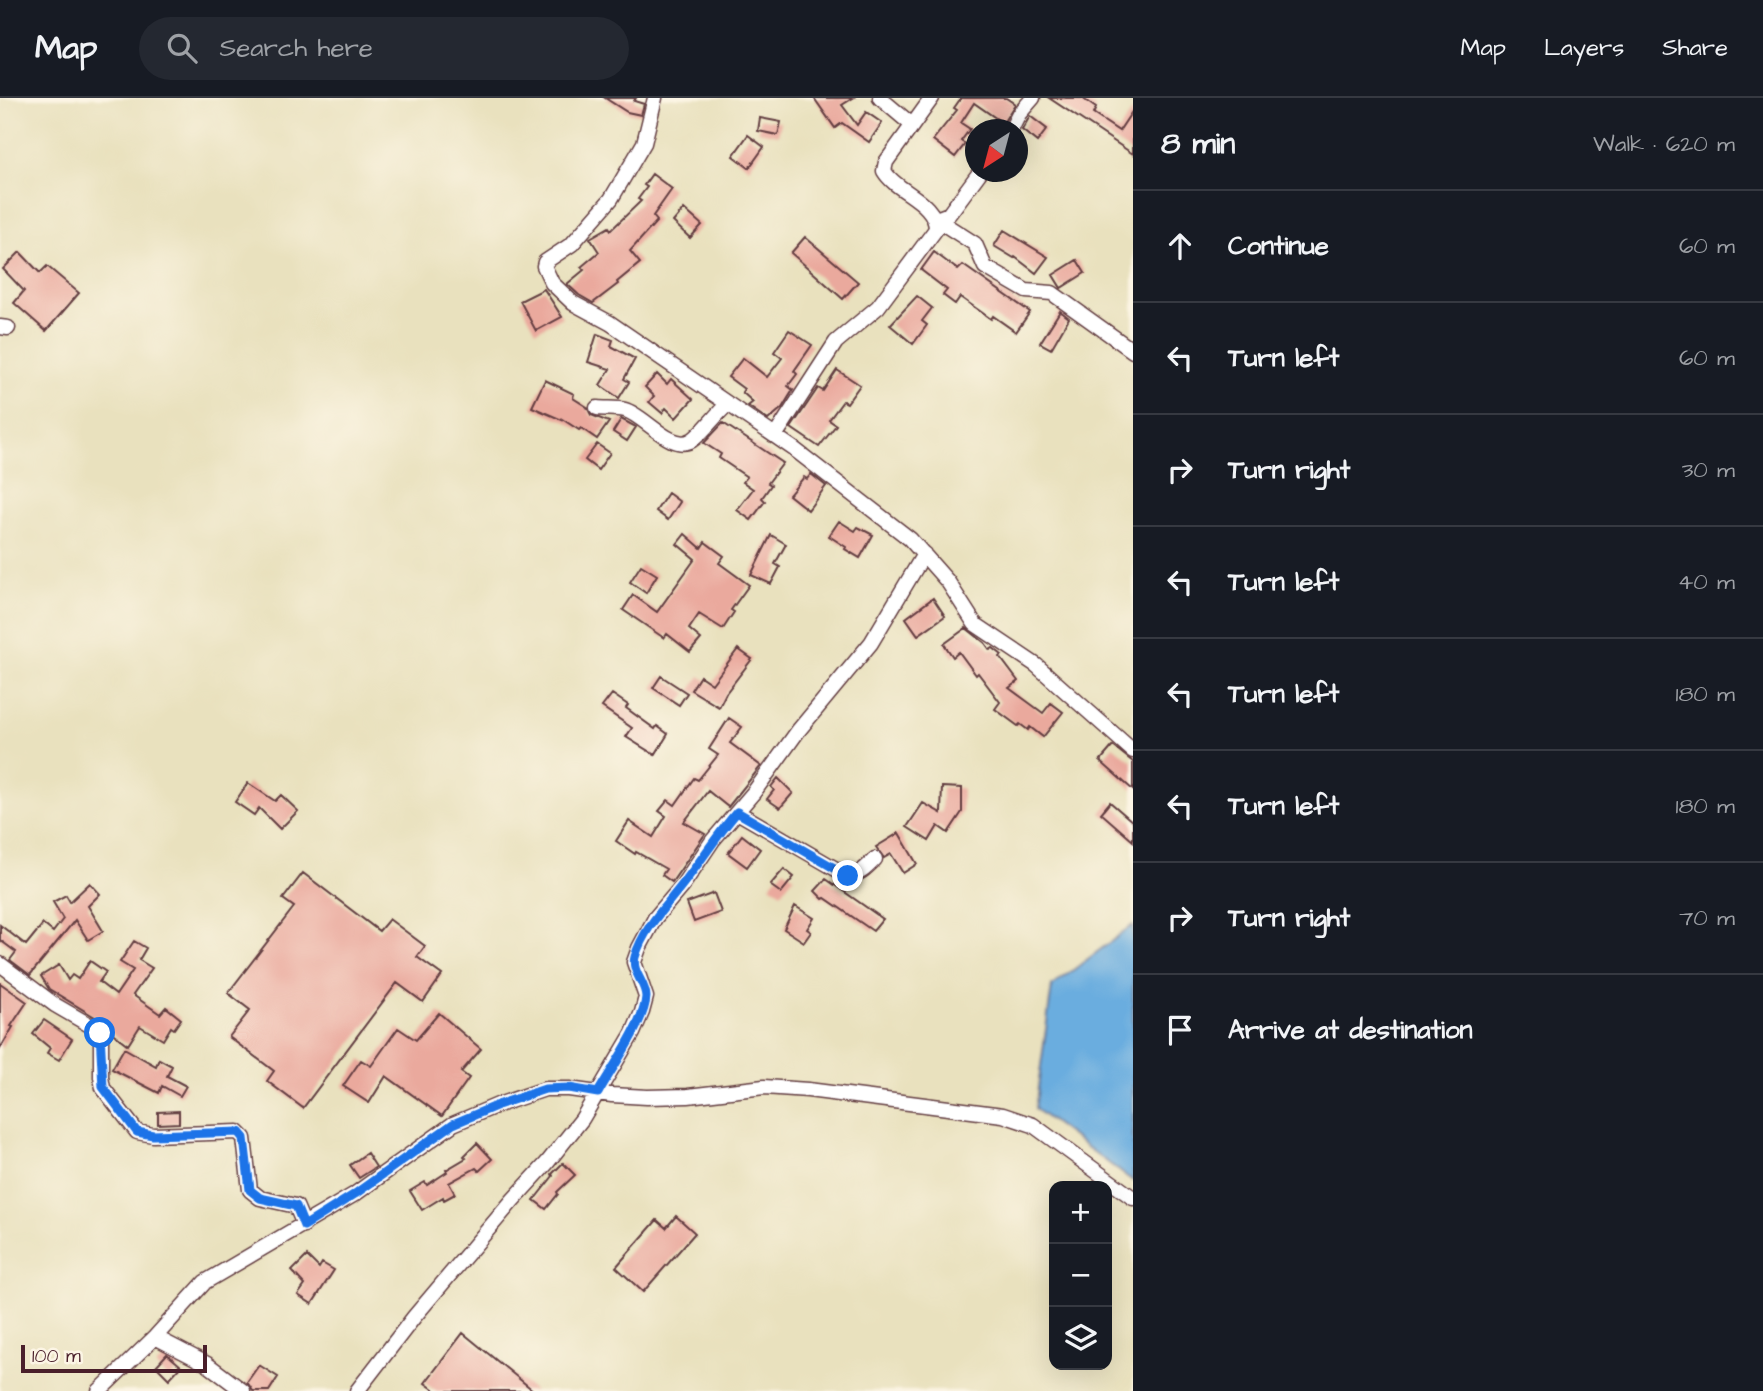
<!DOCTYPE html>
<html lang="en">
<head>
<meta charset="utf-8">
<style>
	:root { --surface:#171b24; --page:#242831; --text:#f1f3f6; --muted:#9ea1a6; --line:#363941 }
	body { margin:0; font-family:"Architects Daughter",sans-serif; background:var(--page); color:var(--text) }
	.controls { position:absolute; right:21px; bottom:21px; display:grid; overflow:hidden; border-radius:14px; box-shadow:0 7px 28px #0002 }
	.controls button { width:63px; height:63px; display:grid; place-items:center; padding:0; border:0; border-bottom:2px solid var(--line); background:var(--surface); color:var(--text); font:35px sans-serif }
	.compass { position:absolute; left:965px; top:21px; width:63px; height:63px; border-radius:50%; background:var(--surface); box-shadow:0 7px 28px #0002; rotate:216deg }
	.scale { position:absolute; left:21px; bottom:18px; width:186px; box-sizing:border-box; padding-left:7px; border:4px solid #4a1f2b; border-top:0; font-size:19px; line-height:24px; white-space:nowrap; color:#4a1f2b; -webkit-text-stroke:5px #fcf5e5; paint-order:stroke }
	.stop { position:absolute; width:21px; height:21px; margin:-16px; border:5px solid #1a73e8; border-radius:50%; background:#fff }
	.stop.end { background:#1a73e8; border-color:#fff; box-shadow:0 2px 7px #0008 }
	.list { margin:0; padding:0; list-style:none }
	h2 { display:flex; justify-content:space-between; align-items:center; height:91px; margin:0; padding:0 28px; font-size:30px }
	h2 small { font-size:23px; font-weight:400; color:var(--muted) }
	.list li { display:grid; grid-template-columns:46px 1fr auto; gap:21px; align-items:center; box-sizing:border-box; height:112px; padding:0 28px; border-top:2px solid var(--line) }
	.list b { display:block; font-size:26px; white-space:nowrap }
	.list em { font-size:23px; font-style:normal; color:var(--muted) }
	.icon { flex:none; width:38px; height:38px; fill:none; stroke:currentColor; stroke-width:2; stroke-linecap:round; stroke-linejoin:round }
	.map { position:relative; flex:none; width:1133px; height:1293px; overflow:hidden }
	header { display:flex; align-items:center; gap:42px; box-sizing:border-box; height:98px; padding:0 35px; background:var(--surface); border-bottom:2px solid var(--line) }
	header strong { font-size:33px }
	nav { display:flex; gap:38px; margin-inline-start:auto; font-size:24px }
	.search { width:490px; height:63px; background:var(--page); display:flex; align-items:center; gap:18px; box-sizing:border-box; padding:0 24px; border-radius:38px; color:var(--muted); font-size:26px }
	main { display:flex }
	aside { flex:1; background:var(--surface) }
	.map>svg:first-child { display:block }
	.water { fill:#6aaddf; stroke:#5a6685; stroke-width:2 }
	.building { fill:#eaa99d }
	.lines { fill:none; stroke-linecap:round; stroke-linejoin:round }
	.minor-casing { stroke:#623c41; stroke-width:17 }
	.minor { stroke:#fff; stroke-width:14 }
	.route { stroke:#1a73e8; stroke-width:9 }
</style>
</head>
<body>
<header>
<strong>Map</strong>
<div class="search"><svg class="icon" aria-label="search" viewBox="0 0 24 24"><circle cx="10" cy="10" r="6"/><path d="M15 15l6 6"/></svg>Search here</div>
<nav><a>Map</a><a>Layers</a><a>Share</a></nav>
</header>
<main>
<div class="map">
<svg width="1133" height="1293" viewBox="0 0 1133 1293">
	<rect width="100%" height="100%" fill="#fcf5e5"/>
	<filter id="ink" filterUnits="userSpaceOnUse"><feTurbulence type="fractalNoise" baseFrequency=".0143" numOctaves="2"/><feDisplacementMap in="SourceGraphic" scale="14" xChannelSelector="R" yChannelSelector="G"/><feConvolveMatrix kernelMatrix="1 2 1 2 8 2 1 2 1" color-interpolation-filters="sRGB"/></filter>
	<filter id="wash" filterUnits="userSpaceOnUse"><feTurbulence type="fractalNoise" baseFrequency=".00686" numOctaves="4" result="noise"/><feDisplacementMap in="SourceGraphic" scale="28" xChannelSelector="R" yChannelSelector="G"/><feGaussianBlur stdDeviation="1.57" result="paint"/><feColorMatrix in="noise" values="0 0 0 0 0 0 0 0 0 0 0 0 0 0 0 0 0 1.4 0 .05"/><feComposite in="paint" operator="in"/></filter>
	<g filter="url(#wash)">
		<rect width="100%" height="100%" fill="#e9e1be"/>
		<path class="water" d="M1133,827V1083L1035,1011L1052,888Z"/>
		<g id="blocks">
			<path class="building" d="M605,0H636L634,3L644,6L641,17L627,14Z
				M814,0H853L842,7L857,27L866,14L882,25L869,44L842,25L835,30Z
				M961,0H1006L1015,6L1003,25L974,5L961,25L970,31L961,43L965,46L955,59L933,42L957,12L954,10Z
				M1049,0H1082L1096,10L1093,16L1119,33L1133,12V56Z
				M1030,18L1047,31L1037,44L1022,32Z
				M760,20L781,24L778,37L758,33Z
				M748,37L764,49L749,70L733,58Z
				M652,76L672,91L653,118L657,123L630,153L640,165L617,184L618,186L593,205L579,197L567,186L584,172L581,169L599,154L590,140L609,129L611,132L641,103L638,101L647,89L644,87Z
				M684,111L702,127L690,140L673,124Z
				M1004,132L1048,159L1036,175L1015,159L1014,160L994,148Z
				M805,139L858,184L843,201L791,155Z
				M20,154L40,175L47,168L79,195L46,233L14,205L24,193L3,171Z
				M934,154L958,172L963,167L1030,214L1016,234L993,218L991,221L960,199L955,206L943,197L947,192L921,172Z
				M1077,162L1085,175L1061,190L1053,177Z
				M544,191L562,219L536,233L520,203Z
				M917,198L932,210L922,223L927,227L913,246L890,227Z
				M1060,213L1069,220L1051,251L1040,245Z
				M789,232L812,247L794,273L797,276L788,288L793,292L782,310L768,322L748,308L753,304L742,294L744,291L728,279L743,260L767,279L782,260L774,254Z
				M597,236L613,242L611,248L635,261L624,281L629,284L619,300L600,287L610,271L588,264Z
				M837,272L860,287L847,305L843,303L829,322L836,327L819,349L791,330L818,290L823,293Z
				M657,276L667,286L671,281L693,301L676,320L666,310L662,315L649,304L654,298L645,289Z
				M545,282L574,296L573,300L587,309L591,317L609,324L597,341L581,330L579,332L562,321V322L532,309Z
				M621,321L636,329L627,343L613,334Z
				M723,325L783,365L768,385L771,387L762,400L765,403L751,422L737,412L753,391L743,384L747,379L719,360L721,356L704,345Z
				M597,346L610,355L598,372L585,362Z
				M811,376L826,388L808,412L789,397L804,379L807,381Z
				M668,395L680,404L668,422L656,413Z
				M839,423L855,433L858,429L873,437L860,460L845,451L846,449L829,438Z
				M685,436L701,450L705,444L724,458L719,465L749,487L731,512L734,514L723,531L699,516L689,531L701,541L690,554L667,536L664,540L623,512L633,497L657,514L695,461L677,446Z
				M771,437L786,446L775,466L780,469L771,486L751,477Z
				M641,467L657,477L646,495L630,484Z
				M933,500L945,518L918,537L906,520Z
				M966,530L985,545L990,552L993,550L1002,557L1000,559L1018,583L1009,590L1043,615L1051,605L1063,614L1043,639L1030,629L1028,632L1020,626L1018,628L995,611L1000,604L978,575L976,577L959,554L953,559L944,546Z
				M738,551L752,561L726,595L719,609L691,592L700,578L712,586Z
				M661,578L687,595L679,607L653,590Z
				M612,596L628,607L626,610L655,631L657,628L668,636L655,657L626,639L632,630L602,609Z
				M729,620L742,629L730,645L761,668L728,709L708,693L684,724L705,736L672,784L662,777L666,771L636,754L635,756L616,743L629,723L653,739L666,718L659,713L668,702L675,707L694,680L698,682L718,657L709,651Z
				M1113,648L1133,664V692L1100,663Z
				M778,680L793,695L780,710L767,701L774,692L771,689Z
				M248,685L275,703L281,697L298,713L280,731L259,710L254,717L235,704Z
				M942,689L962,690V714L948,735L938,728L929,743L907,729L923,705L941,715Z
				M1110,704L1133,724V743L1101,715Z
				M899,735L917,766L903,775L891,756L884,760L876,749Z
				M742,737L760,751L747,769L728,755Z
				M784,771L794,779L781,795L770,787Z
				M303,775L379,833L389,821L425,848L417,859L442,877L423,904L397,885L303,1010L267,983L274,973L229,939L250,912L228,895L294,809L283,801Z
				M826,781L883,821L873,833L825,800L823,801L815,793Z
				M90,785L100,796L88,808L103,833L88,842L75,822L30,877L10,862L16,854L0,842V827L26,847L43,826L53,834L63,821L53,804L66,797L70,804Z
				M714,795L721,814L694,824L687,805Z
				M795,808L814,820L807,831L811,834L804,844L784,831Z
				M134,843L146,850L139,862L152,870L133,897L160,916L166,909L181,921L174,931L171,929L163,942L140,928L128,947L110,933L103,924L49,891L41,878L59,867L68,882L72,877L78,881L90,863L106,874L99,884L116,897L133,872L120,864Z
				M0,885L27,904L11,928L13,929L0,951Z
				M439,915L481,951L461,974L469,980L442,1018L386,978L369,1005L343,988L361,962L371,968L398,930L416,942Z
				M44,922L72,941L59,962L47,955L50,950L33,936Z
				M124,950L156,968L159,961L172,968L167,978L186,988L180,998L162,988L159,995L112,971Z
				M179,1013V1025L158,1026V1014Z
				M477,1045L492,1061L479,1073L476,1070L449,1085L455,1096L444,1102L443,1099L422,1112L410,1093L425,1084L427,1087L447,1074L446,1072L466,1060L464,1058Z
				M367,1055L376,1069L359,1080L350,1067Z
				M563,1065L575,1077L557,1094L558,1096L546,1111L534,1102L553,1078L552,1076Z
				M676,1118L695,1135L643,1194L616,1169L657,1122L666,1130Z
				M307,1158L319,1170L322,1165L334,1172L312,1206L298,1197L305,1187L292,1173Z
				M463,1235L534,1293H436L425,1285Z
				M167,1256L181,1268L169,1281L156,1268Z
				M259,1267L278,1279L269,1293H253L247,1284Z"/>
		</g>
	</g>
	<g filter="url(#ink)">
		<use href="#blocks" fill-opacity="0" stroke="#623c41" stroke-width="2"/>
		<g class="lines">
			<defs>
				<path id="minor" d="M655,0L644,45L611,101L572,146L545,164L544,168L552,185L573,205L610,225L794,351L910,441L948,484L975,526L1036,567L1133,653
					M880,0L912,27
					M1011,32L1019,16L1033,0
					M936,121L975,146L985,169L1026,193L1052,195L1133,253
					M936,121L949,116L980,74
					M0,229L8,230
					M597,310C606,311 617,310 625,312C644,317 672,355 692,342C702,336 716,316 727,307
					M775,338L836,244L878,209L936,131C936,103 897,95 884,73L886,64L932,0
					M737,714L848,778C860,777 867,769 875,761
					M0,866L55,907L98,932L101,940V979L103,990L137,1034L153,1037L238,1034L244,1040L250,1092L260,1100L296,1108L304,1127
					M155,1239L207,1266L243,1293
					M99,1293L155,1239L205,1184L355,1096L453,1026L498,1007L545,991H569L612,997L647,999L688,998L764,989L808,992L1003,1017L1033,1027L1133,1100
					M357,1293L414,1219L513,1102L547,1065L582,1021L633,935L642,914L646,899L634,864L639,850L655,820L682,788L713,742L754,694L798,633L871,545L924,456"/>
			</defs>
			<use href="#minor" class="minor-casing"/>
			<use href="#minor" class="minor"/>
		</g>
	</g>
	<g class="lines" filter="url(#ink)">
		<path class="route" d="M100,935L103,989L137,1034L153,1037L239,1034L244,1040L250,1092L260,1100L296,1108L304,1128L355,1096L453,1026L498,1007L545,991L569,990L598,995C610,973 645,924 646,899C646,885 631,874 635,859C643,831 665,809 682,787C701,763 717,737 737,714L848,778"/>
	</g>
</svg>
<div class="controls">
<button>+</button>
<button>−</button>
<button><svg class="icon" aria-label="layers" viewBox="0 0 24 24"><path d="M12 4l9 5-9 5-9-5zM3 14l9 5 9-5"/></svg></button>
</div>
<svg class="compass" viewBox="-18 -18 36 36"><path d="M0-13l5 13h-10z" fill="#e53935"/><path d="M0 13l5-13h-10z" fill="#9ea1a6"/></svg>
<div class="scale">100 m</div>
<div class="stop" style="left:100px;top:935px"></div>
<div class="stop end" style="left:848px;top:778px"></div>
</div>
<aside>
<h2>8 min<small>Walk · 620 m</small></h2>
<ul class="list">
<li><svg class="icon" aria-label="ahead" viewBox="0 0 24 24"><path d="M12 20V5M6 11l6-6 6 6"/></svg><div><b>Continue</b></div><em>60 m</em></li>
<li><svg class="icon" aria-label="left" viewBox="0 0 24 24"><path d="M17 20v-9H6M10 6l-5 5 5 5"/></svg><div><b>Turn left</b></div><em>60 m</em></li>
<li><svg class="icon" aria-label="right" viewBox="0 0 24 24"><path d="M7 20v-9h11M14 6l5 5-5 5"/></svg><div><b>Turn right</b></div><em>30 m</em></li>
<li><svg class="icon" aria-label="left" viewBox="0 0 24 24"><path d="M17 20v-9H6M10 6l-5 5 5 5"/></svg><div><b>Turn left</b></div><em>40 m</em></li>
<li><svg class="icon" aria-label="left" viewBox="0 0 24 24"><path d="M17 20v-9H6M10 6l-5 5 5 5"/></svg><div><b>Turn left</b></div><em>180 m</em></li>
<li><svg class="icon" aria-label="left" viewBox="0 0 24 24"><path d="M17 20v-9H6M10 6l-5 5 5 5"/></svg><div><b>Turn left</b></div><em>180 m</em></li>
<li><svg class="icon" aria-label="right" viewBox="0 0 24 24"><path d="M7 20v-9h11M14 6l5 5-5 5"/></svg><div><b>Turn right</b></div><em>70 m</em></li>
<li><svg class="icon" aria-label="arrive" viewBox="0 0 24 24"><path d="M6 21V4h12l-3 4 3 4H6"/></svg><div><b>Arrive at destination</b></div></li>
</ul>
</aside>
</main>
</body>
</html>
